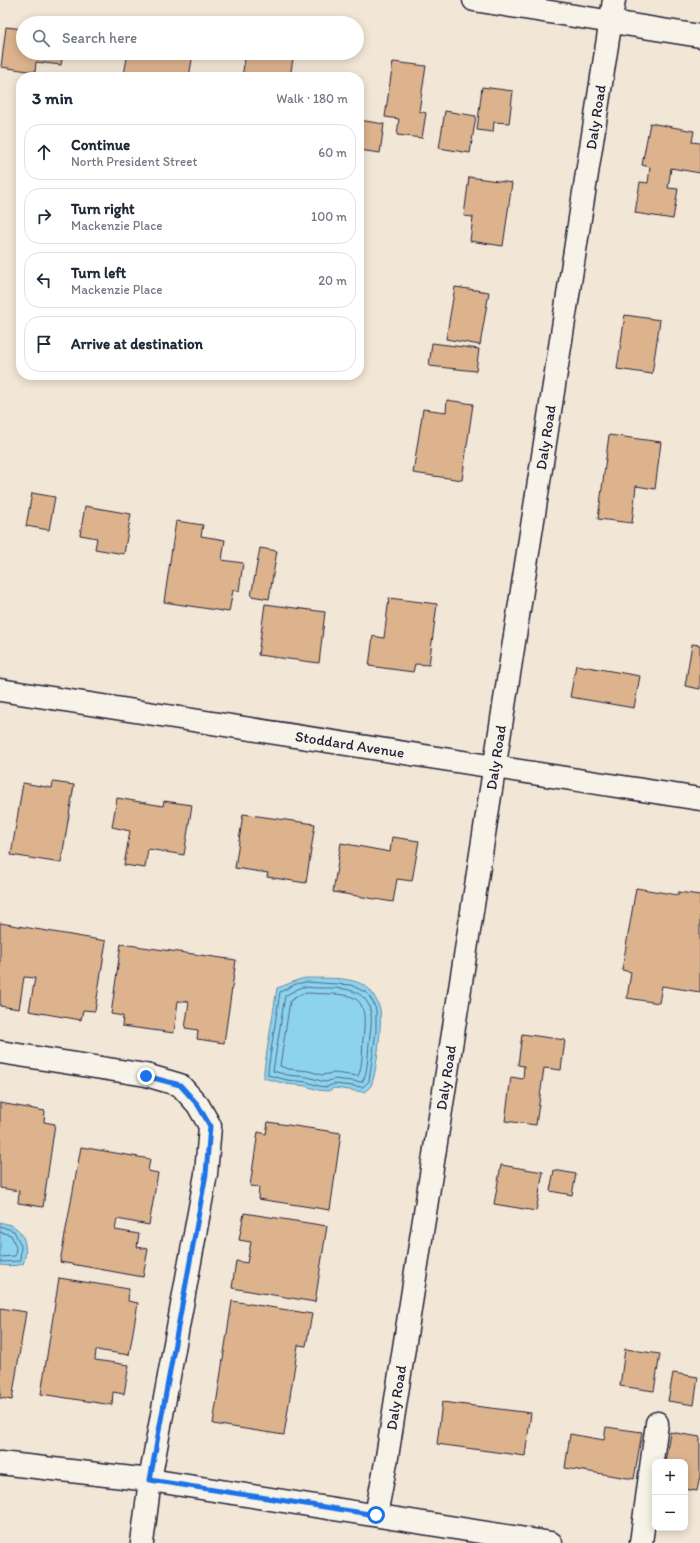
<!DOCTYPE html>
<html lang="en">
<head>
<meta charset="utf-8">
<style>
	:root { --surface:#fff; --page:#f6f6f7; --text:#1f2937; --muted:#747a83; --line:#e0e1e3 }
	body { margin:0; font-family:Itim,sans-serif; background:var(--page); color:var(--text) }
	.controls { position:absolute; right:12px; bottom:12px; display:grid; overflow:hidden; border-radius:8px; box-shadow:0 2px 10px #0003 }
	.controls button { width:36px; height:36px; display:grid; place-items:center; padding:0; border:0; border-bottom:1px solid var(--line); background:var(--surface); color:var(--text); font:20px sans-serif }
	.stop { position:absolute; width:12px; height:12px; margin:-9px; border:3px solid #1a73e8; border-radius:50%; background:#fff }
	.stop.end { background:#1a73e8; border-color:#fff; box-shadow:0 1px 4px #0008 }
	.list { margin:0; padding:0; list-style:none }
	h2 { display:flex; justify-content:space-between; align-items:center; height:52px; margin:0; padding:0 16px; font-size:17px }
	h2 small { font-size:13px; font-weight:400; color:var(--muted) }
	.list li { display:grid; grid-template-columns:26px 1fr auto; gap:12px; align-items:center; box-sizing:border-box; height:56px; margin:0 8px 8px; padding:0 8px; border:1px solid var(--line); border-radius:16px }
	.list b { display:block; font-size:15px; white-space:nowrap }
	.list p { margin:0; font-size:13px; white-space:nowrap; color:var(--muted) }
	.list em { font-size:13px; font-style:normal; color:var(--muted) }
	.icon { flex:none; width:22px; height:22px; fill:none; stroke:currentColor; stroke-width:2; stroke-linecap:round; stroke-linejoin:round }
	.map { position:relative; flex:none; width:700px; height:1543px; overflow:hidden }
	.search { position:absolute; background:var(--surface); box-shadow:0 2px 10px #0003; left:16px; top:16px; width:348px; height:44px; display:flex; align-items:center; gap:10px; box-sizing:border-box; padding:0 14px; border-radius:22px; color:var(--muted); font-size:15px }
	.panel { position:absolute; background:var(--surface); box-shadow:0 2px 10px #0003; left:16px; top:72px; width:348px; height:308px; border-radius:16px }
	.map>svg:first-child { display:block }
	.water { fill:#8dd3ee; stroke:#628ca6 }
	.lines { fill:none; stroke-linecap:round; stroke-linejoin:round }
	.shore { stroke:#4d6983; stroke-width:1 }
	.building { fill:#dcb38d; stroke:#22223b }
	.minor-casing { stroke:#22223b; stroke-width:25 }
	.minor { stroke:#f7f3e8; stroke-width:22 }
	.route { stroke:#1a73e8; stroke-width:5 }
	.labels { text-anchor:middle; stroke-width:3.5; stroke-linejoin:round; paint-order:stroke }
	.street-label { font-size:15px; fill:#22223b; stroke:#f7f3e8 }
</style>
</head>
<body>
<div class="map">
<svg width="700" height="1543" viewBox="0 0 700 1543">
	<rect width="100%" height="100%" fill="#f2e6d6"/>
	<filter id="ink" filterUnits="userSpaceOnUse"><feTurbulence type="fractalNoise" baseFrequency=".025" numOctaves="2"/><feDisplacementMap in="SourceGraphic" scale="8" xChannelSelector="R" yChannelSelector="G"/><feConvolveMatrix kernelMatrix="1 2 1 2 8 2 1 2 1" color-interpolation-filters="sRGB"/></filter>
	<g filter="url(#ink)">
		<path class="water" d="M307,978C326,979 355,975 370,990C374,995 378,1003 380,1009C382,1022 377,1070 372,1083C371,1087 368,1089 364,1092L334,1088L328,1091L318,1090L306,1086L286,1084L264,1078V1070L277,988C288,985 296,979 307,978Z
			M0,1222C5,1224 11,1224 16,1228C26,1235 28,1253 23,1264C17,1266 7,1266 0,1265Z"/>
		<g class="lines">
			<path class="shore" d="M307,982L351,985L367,993L373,1002L376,1010V1031L369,1081L363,1087L334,1084L327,1087L319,1086L307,1082L287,1080L268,1075V1070L280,992L296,984Z
				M302,987C308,987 314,988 321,988C339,988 364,987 370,1009C373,1020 370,1032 369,1043C368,1053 368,1074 362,1082L334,1079L326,1082L321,1081L308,1077L287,1075L273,1071L285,996Z
				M308,993C349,996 370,987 363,1039C362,1051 363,1065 358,1076L334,1073L322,1075L309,1071L288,1069L280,1066L290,1001L301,994Z
				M0,1226L14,1231L21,1246L20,1261L0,1262
				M0,1232L11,1235L16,1247L15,1256L0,1257"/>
		</g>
		<path class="building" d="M6,27L23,29V53H63L61,65L36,62L35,72L1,67Z
			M128,53H186L193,54L189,77H141L124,74Z
			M246,53H294L290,77H242Z
			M393,62L426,66L419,111L426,113L422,138L397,135L399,119L385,117Z
			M482,87L513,91L509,123L494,122L493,132L477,130Z
			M445,111L476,116L470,153L439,148Z
			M359,120L384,124L380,153L359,150Z
			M650,123L694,131L692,142L700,143V173L671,168L668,188L678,189L673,219L635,213L640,182L648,183L650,167L642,165Z
			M469,177L512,183L503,246L470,241L473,217L464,216Z
			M455,287L489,292L480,345L446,339Z
			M625,315L660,320L652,374L617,369Z
			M432,343L479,349L476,371L429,366Z
			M447,400L473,404L462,480L413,473L423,409L446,412Z
			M609,435L661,442L655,489L636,486L632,523L598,519Z
			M32,493L55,497L49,530L26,526Z
			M85,506L131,514L124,554L95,549L97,538L80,535Z
			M176,521L203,525L201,536L225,540L222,560L243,563L239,591L233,590L229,612L164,602Z
			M260,548L277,551L269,599L251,596Z
			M389,598L437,604L429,665L415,664L413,672L369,666L373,636L384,638Z
			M265,604L325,612L319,663L258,655Z
			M692,644L700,645V689L685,686Z
			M576,665L640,676L634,708L570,697Z
			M53,782L74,785L61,863L11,855L23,783L52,788Z
			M117,798L163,806L164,801L192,805L184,855L148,849L145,868L124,865L130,831L112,827Z
			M243,814L315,824L306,883L267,877L268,873L235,868Z
			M392,837L419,841L412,881L397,879L393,902L333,892L341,843L390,852Z
			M636,888L678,895V892L700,895V992L662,986L659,1003L627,998L631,972L622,970Z
			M0,923L106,941L95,1011L83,1010L81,1020L29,1011L35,978L24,977L19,1009L0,1006Z
			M121,944L236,960L224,1043L197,1039L198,1030L185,1028L189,1002L178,1001L174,1033L122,1026L123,1016L111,1014Z
			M522,1034L565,1040L561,1070L544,1068L536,1125L505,1121L511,1077L523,1079L524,1066L518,1065Z
			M0,1103L45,1111L44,1122L55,1124L43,1207L18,1203L19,1191L0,1188Z
			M268,1122L341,1133L330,1210L258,1199L259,1187L250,1186L258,1132L266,1134Z
			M81,1147L150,1159L148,1171L158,1173L149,1225L117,1219L115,1230L139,1234L137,1247L148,1249L143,1277L60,1262Z
			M501,1165L543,1172L536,1211L494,1204Z
			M554,1170L576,1174L572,1195L550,1191Z
			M244,1213L327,1226L315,1302L232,1288L236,1261L247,1263L251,1242L239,1240Z
			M59,1278L129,1289L128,1301L138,1303L129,1355L96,1350L95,1360L129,1365L124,1394L113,1392L112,1405L41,1394Z
			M232,1301L312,1314L306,1346L298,1345L284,1435L213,1424Z
			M0,1308L26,1312L12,1400L0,1398Z
			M625,1349L660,1354L654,1391L620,1386Z
			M673,1373L698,1377L694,1405L668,1401Z
			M442,1402L531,1413L525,1456L437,1444Z
			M606,1427L642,1432L634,1479L565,1468L570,1434L604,1440Z
			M670,1432L700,1437V1476L697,1491L685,1489V1462H665Z"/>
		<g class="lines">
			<defs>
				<g id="minor">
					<path d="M474,0L700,36"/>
					<path id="s1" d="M0,690L700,799"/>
					<path d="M0,1052L146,1075L180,1085L198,1105L210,1126L206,1174L150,1480L142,1543"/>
					<path d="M0,1463L150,1480L551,1543"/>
					<path id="s2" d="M376,1515L387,1457L614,0"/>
					<path d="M641,1543L657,1423"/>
				</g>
			</defs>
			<use href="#minor" class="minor-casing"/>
			<use href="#minor" class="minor"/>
		</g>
	</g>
	<g class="lines" filter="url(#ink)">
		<path class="route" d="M146,1076L180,1085L198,1105L210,1126L206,1174L150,1480L376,1515"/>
	</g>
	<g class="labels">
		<g class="street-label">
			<text dy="5" stroke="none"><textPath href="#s2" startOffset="1415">Daly Road</textPath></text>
			<text dy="5" stroke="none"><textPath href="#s2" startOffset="1091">Daly Road</textPath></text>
			<text dy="5" stroke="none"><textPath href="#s1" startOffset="354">Stoddard Avenue</textPath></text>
			<text dy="5" stroke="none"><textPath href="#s2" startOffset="767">Daly Road</textPath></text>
			<text dy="5" stroke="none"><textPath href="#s2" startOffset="443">Daly Road</textPath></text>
			<text dy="5" stroke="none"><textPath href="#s2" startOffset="119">Daly Road</textPath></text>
		</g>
	</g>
</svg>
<div class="controls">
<button>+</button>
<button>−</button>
</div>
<div class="stop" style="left:376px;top:1515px"></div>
<div class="stop end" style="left:146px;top:1076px"></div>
<div class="search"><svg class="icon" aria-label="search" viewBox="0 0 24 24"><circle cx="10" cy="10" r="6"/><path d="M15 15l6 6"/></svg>Search here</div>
<section class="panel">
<h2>3 min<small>Walk · 180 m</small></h2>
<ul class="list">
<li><svg class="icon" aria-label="ahead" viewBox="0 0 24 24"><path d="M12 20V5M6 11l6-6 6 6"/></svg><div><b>Continue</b><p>North President Street</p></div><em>60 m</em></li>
<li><svg class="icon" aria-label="right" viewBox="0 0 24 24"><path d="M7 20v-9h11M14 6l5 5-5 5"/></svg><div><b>Turn right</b><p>Mackenzie Place</p></div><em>100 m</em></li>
<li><svg class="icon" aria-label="left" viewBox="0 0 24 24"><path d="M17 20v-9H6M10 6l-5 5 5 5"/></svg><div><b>Turn left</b><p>Mackenzie Place</p></div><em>20 m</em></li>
<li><svg class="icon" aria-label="arrive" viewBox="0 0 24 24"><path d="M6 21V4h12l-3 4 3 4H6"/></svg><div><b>Arrive at destination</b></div></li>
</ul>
</section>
</div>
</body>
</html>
